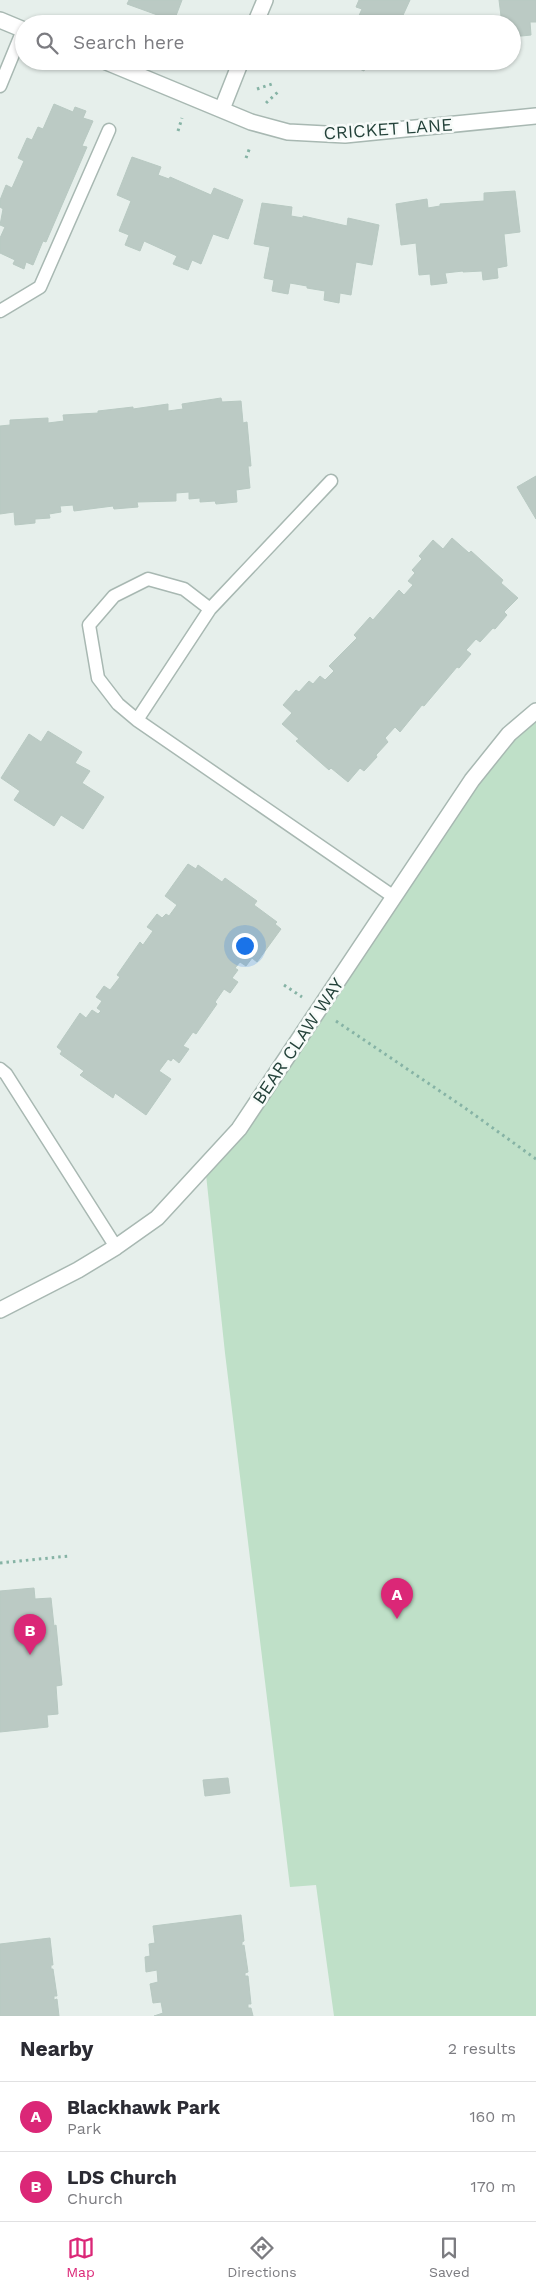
<!DOCTYPE html>
<html lang="en">
<head>
<meta charset="utf-8">
<style>
	:root { --surface:#fff; --page:#f7f7f7; --text:#2b2b33; --muted:#7c7c81; --line:#e1e1e2; --accent:#db2777 }
	body { margin:0; font-family:"Work Sans",sans-serif; background:var(--page); color:var(--text) }
	.you { position:absolute; left:244px; top:945px; width:18px; height:18px; margin:-12px; border:4px solid #fff; border-radius:50%; background:#1a73e8; box-shadow:0 0 0 8px #1a73e833 }
	.badge { display:grid; place-items:center; width:32px; height:32px; border-radius:50%; background:var(--accent); color:#fff; font-size:16px; font-weight:700 }
	.pin { position:absolute; translate:-50% -41px; filter:drop-shadow(0 1px 2px #0008) }
	.pin::after { content:''; position:absolute; top:26px; width:18px; height:15px; background:inherit; clip-path:polygon(0 0,100% 0,50% 100%) }
	.list { margin:0; padding:0; list-style:none }
	h2 { display:flex; justify-content:space-between; align-items:center; height:65px; margin:0; padding:0 20px; font-size:21px }
	h2 small { font-size:16px; font-weight:400; color:var(--muted) }
	.list li { display:grid; grid-template-columns:32px 1fr auto; gap:15px; align-items:center; box-sizing:border-box; height:70px; padding:0 20px; border-top:1px solid var(--line) }
	.list b { display:block; font-size:19px; white-space:nowrap }
	.list p { margin:0; font-size:16px; white-space:nowrap; color:var(--muted) }
	.list em { font-size:16px; font-style:normal; color:var(--muted) }
	.icon { flex:none; width:28px; height:28px; fill:none; stroke:currentColor; stroke-width:2; stroke-linecap:round; stroke-linejoin:round }
	.map { position:relative; flex:none; width:536px; height:2016px; overflow:hidden }
	.search { position:absolute; background:var(--surface); box-shadow:0 1px 4px #0004; left:15px; right:15px; top:15px; height:55px; display:flex; align-items:center; gap:12px; box-sizing:border-box; padding:0 18px; border-radius:28px; color:var(--muted); font-size:19px }
	.sheet { height:205px; background:var(--surface) }
	nav { display:flex; justify-content:space-around; align-items:center; box-sizing:border-box; height:70px; border-top:1px solid var(--line); background:var(--surface); font-size:14px; color:var(--muted) }
	nav a { display:grid; justify-items:center; gap:2px }
	nav .on { color:var(--accent) }
	.map>svg:first-child { display:block }
	.green { fill:#bfe0c8 }
	.building { fill:#bbcac4; stroke:#b8c9c2 }
	.lines { fill:none; stroke-linecap:round; stroke-linejoin:round }
	.service-casing { stroke:#a8b8b2; stroke-width:15 }
	.minor-casing { stroke:#a8b8b2; stroke-width:18 }
	.path { stroke:#86b3a5; stroke-width:3; stroke-dasharray:2.5 4; stroke-linecap:butt }
	.service { stroke:#fff; stroke-width:12 }
	.minor { stroke:#fff; stroke-width:15 }
	.labels { text-anchor:middle; stroke-width:5; stroke-linejoin:round; paint-order:stroke }
	.street-label { font-size:18px; fill:#24423a; stroke:#f7fbf9 }
</style>
</head>
<body>
<div class="map">
<svg width="536" height="2016" viewBox="0 0 536 2016">
	<rect width="100%" height="100%" fill="#e6efeb"/>
	<path class="green" d="M536,711V2016H334L316,1885L290,1887L225,1353L205,1165L472,780Z"/>
	<path class="building" d="M129,0H182L174,21L127,4Z
		M359,0H410L399,24H342L345,17L356,22L362,9L356,7Z
		M499,0H536V22H530L531,35L512,37V24H502Z
		M342,61H368L364,71Z
		M54,104L73,112L75,107L86,111L83,118L93,121L82,146L87,147L46,242L43,241L33,265L26,262L24,269L13,264L15,260L0,253V238L5,227L0,225L3,209L0,207V200L6,185L12,188L24,161L18,158L27,138L32,140L38,127L43,129Z
		M132,157L161,167L158,175L169,179L170,177L211,195L214,188L243,200L228,239L213,234L201,264L192,260L188,270L173,264L177,256L144,241L140,251L125,245L129,235L119,231L131,201L117,195Z
		M515,191L520,232L504,234L507,266L497,268L498,278L483,280L482,271L463,272V271L445,273L447,283L431,285L430,274L419,275L416,243L401,245L396,204L427,199L428,208L440,206V204L484,201V193Z
		M262,203L292,207L291,216L303,218V216L347,226L348,218L379,225L372,265L356,262L351,295L340,293L339,303L324,300L325,291L307,288V286L290,283L288,294L272,291L274,280L264,278L270,247L254,244Z
		M221,398L222,402L241,401L243,423L247,422L251,466H248L250,488L236,490L237,502L216,504L215,501L200,502V498L189,499V492L176,493V501L137,502L138,507L114,509L113,506L74,511L73,505L60,506L61,512L49,514L50,518L35,519V523L15,525L14,512L0,514V426L10,425V420L48,418V423L64,421L63,415L98,413V411L133,407V409L168,404V411L183,409L182,404Z
		M536,476V519L517,487Z
		M452,538L469,553L471,551L503,580L501,583L518,598L504,612L507,615L495,629L493,628L480,642L476,639L466,650L471,654L459,668L457,667L424,706L422,705L400,732L395,727L385,738L388,742L376,755L377,757L364,771L360,768L348,782L331,768L329,770L296,741L299,739L282,724L292,713L283,705L296,690L299,692L309,681L313,684L320,676L325,680L334,671L329,666L357,638L354,635L370,617L373,620L399,590L404,595L413,585L408,581L415,573L412,570L422,559L419,556L433,540L443,549Z
		M48,731L82,752L75,763L90,771L82,783L104,797L83,829L61,815L54,826L14,800L20,791L1,778L29,734L41,742Z
		M188,864L196,869L198,865L222,882L225,878L257,901L254,905L277,922L275,924L281,929L257,962L252,958L246,966L240,962L235,968L238,970L232,978L238,982L230,993L224,989L215,1002L217,1004L196,1034L193,1032L183,1046L189,1049L179,1063L173,1058L171,1061L168,1059L159,1071L171,1079L146,1115L115,1093L113,1098L80,1075L84,1071L60,1054L62,1051L57,1047L80,1013L86,1018L92,1010L98,1014L101,1011L97,1008L102,1001L96,997L104,986L110,990L120,977L117,975L140,942L143,945L153,931L147,927L157,914L162,918L166,914L169,916L177,905L165,896Z
		M34,1588L35,1599L51,1598L54,1626L56,1625L62,1685L56,1686L58,1714L47,1715L48,1727L0,1732V1591Z
		M228,1778L230,1793L205,1796L203,1780Z
		M241,1915L244,1941L242,1942V1946L244,1945L248,1972L245,1973V1976H248L251,2004H248V2008H251L253,2016H154L163,2013L161,2002L153,2003L150,1984L158,1982L157,1970L146,1972L145,1957L150,1956L149,1944L155,1943L153,1926Z
		M50,1938L53,1965H51V1969H53L57,1996H54V2000L57,1999L59,2016H0V1944Z"/>
	<g class="lines">
		<defs>
			<path id="service" d="M0,86L23,30
				M0,311L40,287L109,130
				M331,481L210,609L184,589L148,579L114,596L89,625L98,678L118,704L137,720L394,897
				M137,720L210,609
				M0,1069L6,1074L116,1247"/>
			<path id="minor" d="M0,20L24,30
				M255,24L265,0
				M104,61L251,122L288,132L345,135L536,116
				M222,109L241,61
				M0,1310L78,1270L116,1247L157,1218L239,1129L472,780L509,734L536,711"/>
		</defs>
		<use href="#service" class="service-casing"/>
		<use href="#minor" class="minor-casing"/>
		<path class="path" d="M193,61L196,73
			M210,61L212,64
			M257,89L275,83
			M266,103L279,91
			M178,131L182,118
			M246,158L250,147
			M284,985L302,997
			M336,1021L465,1108L536,1159
			M0,1563L69,1556"/>
		<use href="#service" class="service"/>
		<use href="#minor" class="minor"/>
	</g>
	<g class="labels">
		<g class="street-label">
			<text transform="translate(388 129) rotate(-4)" y="6">CRICKET LANE</text>
			<text transform="translate(298 1041) rotate(-56)" y="6">BEAR CLAW WAY</text>
		</g>
	</g>
</svg>
<div class="you"></div>
<div class="pin badge" style="left:397px;top:1619px">A</div>
<div class="pin badge" style="left:30px;top:1655px">B</div>
<div class="search"><svg class="icon" aria-label="search" viewBox="0 0 24 24"><circle cx="10" cy="10" r="6"/><path d="M15 15l6 6"/></svg>Search here</div>
</div>
<section class="sheet">
<h2>Nearby<small>2 results</small></h2>
<ul class="list">
<li><span class="badge">A</span><div><b>Blackhawk Park</b><p>Park</p></div><em>160 m</em></li>
<li><span class="badge">B</span><div><b>LDS Church</b><p>Church</p></div><em>170 m</em></li>
</ul>
</section>
<nav>
<a class="on"><svg class="icon" aria-label="map" viewBox="0 0 24 24"><path d="M3 6l6-2 6 2 6-2v14l-6 2-6-2-6 2zM9 4v14M15 6v14"/></svg>Map</a>
<a><svg class="icon" aria-label="directions" viewBox="0 0 24 24"><path d="M12 3l9 9-9 9-9-9zM9 14v-3h6M13 9l2 2-2 2"/></svg>Directions</a>
<a><svg class="icon" aria-label="saved" viewBox="0 0 24 24"><path d="M7 4h10v16l-5-4-5 4z"/></svg>Saved</a>
</nav>
</body>
</html>
